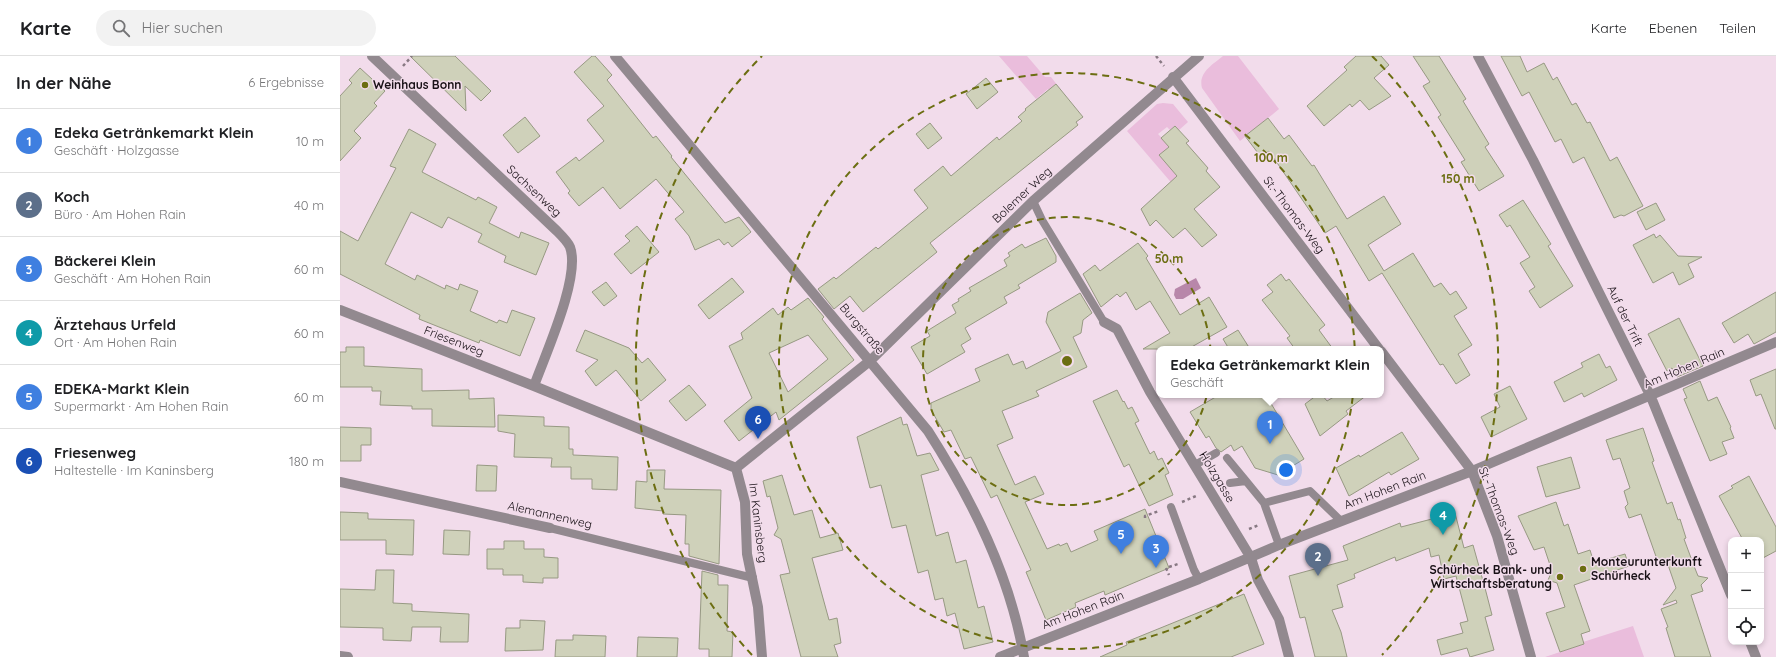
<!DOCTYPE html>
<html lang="de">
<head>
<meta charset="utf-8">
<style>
	:root { --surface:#fff; --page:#f2f2f2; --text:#202124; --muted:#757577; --line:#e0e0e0; --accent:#6c6e12 }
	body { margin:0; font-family:Quicksand,sans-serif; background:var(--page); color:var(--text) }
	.controls { position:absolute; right:12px; bottom:12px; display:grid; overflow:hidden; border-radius:8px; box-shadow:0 2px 6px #0003 }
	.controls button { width:36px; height:36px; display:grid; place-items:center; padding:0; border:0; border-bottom:1px solid var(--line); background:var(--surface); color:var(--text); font:20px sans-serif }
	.you { position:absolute; left:946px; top:414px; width:14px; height:14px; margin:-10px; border:3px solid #fff; border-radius:50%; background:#1a73e8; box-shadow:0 0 0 6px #1a73e833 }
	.badge { display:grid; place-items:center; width:26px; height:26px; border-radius:50%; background:var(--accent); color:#fff; font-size:13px; font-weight:700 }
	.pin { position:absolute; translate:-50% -33px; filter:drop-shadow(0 1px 2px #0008) }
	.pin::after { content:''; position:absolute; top:21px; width:14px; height:12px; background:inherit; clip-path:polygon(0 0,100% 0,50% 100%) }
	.popup { position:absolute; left:816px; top:290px; width:228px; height:52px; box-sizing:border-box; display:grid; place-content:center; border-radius:8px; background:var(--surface); filter:drop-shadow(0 1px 3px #0005); font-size:13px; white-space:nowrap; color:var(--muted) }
	.popup b { font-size:15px; color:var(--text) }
	.popup::after { content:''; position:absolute; left:50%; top:100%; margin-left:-8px; border:8px solid transparent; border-top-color:var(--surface) }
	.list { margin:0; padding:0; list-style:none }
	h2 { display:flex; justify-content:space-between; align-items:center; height:52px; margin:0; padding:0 16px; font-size:17px }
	h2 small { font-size:13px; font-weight:400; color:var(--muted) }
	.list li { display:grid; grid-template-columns:26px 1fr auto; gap:12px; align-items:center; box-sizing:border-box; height:64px; padding:0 16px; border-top:1px solid var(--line) }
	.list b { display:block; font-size:15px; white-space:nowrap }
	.list p { margin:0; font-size:13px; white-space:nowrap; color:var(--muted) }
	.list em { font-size:13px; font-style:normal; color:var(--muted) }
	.icon { flex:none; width:22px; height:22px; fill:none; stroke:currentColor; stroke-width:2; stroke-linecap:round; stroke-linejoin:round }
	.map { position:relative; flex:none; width:1436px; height:601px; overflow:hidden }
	header { display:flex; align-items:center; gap:24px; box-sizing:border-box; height:56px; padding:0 20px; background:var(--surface); border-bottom:1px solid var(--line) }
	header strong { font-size:19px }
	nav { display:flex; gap:22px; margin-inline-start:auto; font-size:14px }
	.search { width:280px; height:36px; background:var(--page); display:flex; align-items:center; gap:10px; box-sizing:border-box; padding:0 14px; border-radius:22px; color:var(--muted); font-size:15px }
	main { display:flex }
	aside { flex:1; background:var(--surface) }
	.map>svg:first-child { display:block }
	.green { fill:#eabddc }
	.water { fill:#b887aa }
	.building { fill:#cfd1ba; stroke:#979983; fill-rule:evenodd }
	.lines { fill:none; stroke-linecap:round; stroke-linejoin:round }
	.path { stroke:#887983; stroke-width:2.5; stroke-dasharray:3 3; stroke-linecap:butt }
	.service { stroke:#92898f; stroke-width:8 }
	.minor { stroke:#92898f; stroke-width:10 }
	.ring { fill:none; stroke:#6c6e12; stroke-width:2; stroke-dasharray:7 5 }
	.poi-dot { fill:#6c6e12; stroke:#f2dceb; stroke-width:1.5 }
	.labels { text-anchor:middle; stroke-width:3; stroke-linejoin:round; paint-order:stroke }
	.poi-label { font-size:12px; font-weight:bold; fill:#181016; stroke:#f2dceb; text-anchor:start }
	.street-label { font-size:12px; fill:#181016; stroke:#f2dceb }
	.centre { fill:#6c6e12; stroke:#f2dceb; stroke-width:2 }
	.ring-label { font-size:12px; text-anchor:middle; font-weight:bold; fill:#6c6e12; stroke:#f2dceb; stroke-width:3; stroke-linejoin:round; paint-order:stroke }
</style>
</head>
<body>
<header>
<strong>Karte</strong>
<div class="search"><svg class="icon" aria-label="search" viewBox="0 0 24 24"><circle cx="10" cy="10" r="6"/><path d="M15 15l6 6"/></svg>Hier suchen</div>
<nav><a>Karte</a><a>Ebenen</a><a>Teilen</a></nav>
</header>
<main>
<aside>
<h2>In der Nähe<small>6 Ergebnisse</small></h2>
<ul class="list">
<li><span class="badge" style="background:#3f7fe0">1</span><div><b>Edeka Getränkemarkt Klein</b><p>Geschäft · Holzgasse</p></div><em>10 m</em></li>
<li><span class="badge" style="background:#5c6f8a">2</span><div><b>Koch</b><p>Büro · Am Hohen Rain</p></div><em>40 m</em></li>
<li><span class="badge" style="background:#3f7fe0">3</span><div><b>Bäckerei Klein</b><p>Geschäft · Am Hohen Rain</p></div><em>60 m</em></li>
<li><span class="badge" style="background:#0f9aa8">4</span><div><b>Ärztehaus Urfeld</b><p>Ort · Am Hohen Rain</p></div><em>60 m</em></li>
<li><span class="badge" style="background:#3f7fe0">5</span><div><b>EDEKA-Markt Klein</b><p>Supermarkt · Am Hohen Rain</p></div><em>60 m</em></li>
<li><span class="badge" style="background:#1a4fb4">6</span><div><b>Friesenweg</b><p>Haltestelle · Im Kaninsberg</p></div><em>180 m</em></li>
</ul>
</aside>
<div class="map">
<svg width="1436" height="601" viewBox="0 0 1436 601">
	<rect width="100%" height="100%" fill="#f2dceb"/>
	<path class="green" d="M659,0H687L705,21H711L721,34L714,40L708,33L696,43Z
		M883,0H898L939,53L900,85L862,32C858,17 872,9 883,0Z
		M823,47L833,48L848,66L839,74L835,70L830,74L827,71L818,78L830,90L842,126L835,131L787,75L817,48Z
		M1293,570L1304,601H1205L1244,588L1243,586Z"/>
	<path class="water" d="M856,222L861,232L843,243H836L834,239L835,233Z"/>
	<path class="building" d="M70,0H115L151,35L141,45L125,30L126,55Z
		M252,0H255L272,19L267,24L313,82L316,80L332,100L331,101L385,167L399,161L411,176L392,191L388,186L384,189L379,183L355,194L349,180L335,163L344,156L316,123L280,153L263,131L239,150L228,137L230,135L216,116L236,101L239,105L264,85L247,64L264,50L234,16Z
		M1016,0H1041L1049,9L1034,22L1051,40L1029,54L1020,44L1012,51L1010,48L984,70L967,50L1007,14L1004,11Z
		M1073,0H1099L1126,43L1123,45L1149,88L1145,91L1164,120L1139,135L1121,106L1125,104L1098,61L1101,59L1083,30L1090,26Z
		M1161,0H1180L1187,16L1204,7L1213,24L1217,21L1232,49L1236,47L1247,67L1250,66L1270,105L1277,101L1303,150L1284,160L1281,159L1274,162L1244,101L1233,107L1221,83L1215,86L1189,36L1182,40Z
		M20,12L45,35L34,47L37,50L14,75L21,82L0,105V40L12,27L9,24Z
		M646,22L658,36L637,53L626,38Z
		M716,28L743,61L736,66L738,69L590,187L597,196L523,256L510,240L494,253L478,233L494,221L496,223L536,191L538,193L588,152L574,134L603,110L611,120L657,81L659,84L682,65L678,61L686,54L685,53Z
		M185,61L200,80L178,97L163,79Z
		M928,62L944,83L949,79L972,110L974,109L1007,163L1044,140L1061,168L1028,189L1044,215L1073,197L1094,231L1101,227L1110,239L1116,235L1127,252L1114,260L1132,289L1118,298L1130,319L1116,328L1103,308L1100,309L1042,217L1029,225L996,170L985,177L929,95L921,101L905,80Z
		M590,67L602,82L588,93L576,78Z
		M835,70L849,85L846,87L868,112L866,115L880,131L854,153L877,179L862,191L845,172L833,182L816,164L810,170L801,153L837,120L819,99L829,91L821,82Z
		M69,73L96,88L82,116L136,144L138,141L157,151L149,167L179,182L181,176L209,187L196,219L164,206L166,200L138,186L142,178L108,161L102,172L71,156L45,208L75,224L77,219L105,233L106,229L118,234L120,228L138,235L130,255L157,267L159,264L167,267L172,254L195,262L180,300L140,284L139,287L79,263L80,259L0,218V175L18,185L56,112L50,110Z
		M1183,144L1211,188L1208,190L1233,230L1200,252L1189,235L1195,231L1180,207L1190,201L1170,169L1167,171L1159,159Z
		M1316,147L1325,164L1306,174L1297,156Z
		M297,170L319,196L291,218L274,198L290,185L285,180Z
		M1314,178L1316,182L1320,179L1338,200L1362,201L1348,208L1354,221L1339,229L1333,216L1313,227L1293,189Z
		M706,182L716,200V206L678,229L680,232L664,241L667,247L625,272L631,283L621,289L625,296L587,318L571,291L590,280L587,275L616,257L612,249L619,245L618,243L631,235L629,232L667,210L664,204L670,200L668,197L682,188L685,192Z
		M798,187L808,200L806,202L840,259L869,241L887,271L848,293H803L830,277L810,245L796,254L786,236L780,241L777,238L761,251L743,218L755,209L760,215Z
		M941,218L946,225L949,223L985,269L979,274L993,293H955L947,282L950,280L922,244L933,236L927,229Z
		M392,222L404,236L369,263L358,249Z
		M266,226L277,240L264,250L252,236Z
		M1436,236V276L1414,288L1408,278L1394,287L1382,267Z
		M740,237L752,257L743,264L741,277L733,281L747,311L696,335L699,340L662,355L673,382L657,389L675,429L695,420L704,438L685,446L707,493L719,488L720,490L727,487L731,496L758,484L754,475L805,453L829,512L765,539L764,535L735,547L736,551L706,564L686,516L691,514L657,439L651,442L631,401L625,403L611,374L604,376L591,354V347L640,325L635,313L668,298L673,309L683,305L686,313L721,295L706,266L708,256Z
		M468,242L484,261L482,263L514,304L439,364L436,356L399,385L384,365L412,342L389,290L403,283L401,277L433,252L438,259L448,251L451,254ZM468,279L488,303L448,336L429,297Z
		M1339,262L1363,310L1337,321L1332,312L1327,315L1308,278Z
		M245,274L289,292L302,307L308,302L326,324L301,345L276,314L256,330L245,315L258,304L236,295Z
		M898,274L910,293H889L883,283Z
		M6,291H24V310L82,313V335L129,334V343L154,342L155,371L92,370V353H72V350L40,349L41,335H32V331H0V296H6Z
		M1259,298L1266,312L1270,310L1277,324L1244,341L1242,337L1224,346L1214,326L1243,311L1241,307Z
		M1436,313V373H1435L1421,338L1416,340L1410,324Z
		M1360,325L1368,345L1377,341L1391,371L1390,372L1394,382L1382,386L1387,398L1370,405L1344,343L1347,342L1343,333Z
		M349,329L366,349L346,365L329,345Z
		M1170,330L1187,363L1151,381L1141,361L1160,351L1154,338Z
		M777,334L783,346L784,345L788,353L792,351L799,365L795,367L810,398L814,395L818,404L822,402L829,417L825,419L833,439L809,450L789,408L784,411L753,345Z
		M879,339H926L964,403L938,419L915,412L902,390L894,395L891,389L881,396L876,392L869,380L866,382L850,356Z
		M977,339H982L987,345L997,339H1027L1006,355L1008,358L980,380L965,348Z
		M158,359L204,361V370L229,371V393H233V399L278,401L277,434L252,433V423H231V411H211L212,402L174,401L175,378L158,375Z
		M561,361L563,369L567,368L577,400L590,397L599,414L581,419L596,480L608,476L616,507L626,504L638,552L644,550L653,586L624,593L615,557L607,560L603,542L595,544L588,514L578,517L566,469L552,472L541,429L530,432L517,381Z
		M0,371L31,372V389H21V405H0Z
		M1303,372L1314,405L1312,406L1327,448L1332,446L1338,464L1340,463L1346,482L1344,483L1354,510L1358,520L1368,522L1361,529L1363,535L1351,539L1371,601H1335L1326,572L1328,571L1321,553L1337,547L1336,544L1323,549L1336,532L1327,506L1319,509L1301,458L1289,462L1285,451L1288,448L1284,435L1290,432L1280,402L1273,404L1266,384Z
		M1062,376L1079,403L1051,419L1049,416L1009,440L996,412L1019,399L1020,401Z
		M1231,401L1240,432L1206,441L1197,411Z
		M137,409L157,410L156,435H136Z
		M307,414H325L324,433L381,434L379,508L349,500V488H345L346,459L323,458V455L295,452L296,425L307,426Z
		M442,419L454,459L472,454L480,482L498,477L503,494L472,502L489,564L497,562L501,587L494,589L498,601H461L440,519L450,517L441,483L434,479L438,472L430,440L427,441L423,425Z
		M1409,420L1436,471V495L1421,503V484H1403L1379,440L1393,432L1391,430Z
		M1216,446L1224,470L1228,468L1238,498L1250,494L1254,507L1285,498L1289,510L1234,529L1250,575L1241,578L1244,588L1220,596L1206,557L1225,551L1217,527L1208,524L1212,515L1204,491L1194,494L1178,460Z
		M0,456L28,457V463L74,464L73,499L46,498V484H0Z
		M1115,457L1124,492L1133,489L1145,532L1152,559L1145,561L1154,594L1130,601L1127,592L1101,599L1097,584L1123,577L1120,567L1128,565L1116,520L1104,523L1099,499L1091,501L1089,492L1056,505L1055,501L1014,518L1015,522L997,529L1003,551L992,554L1001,576L1007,601H975L965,561L960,562L949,520L1008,504L1003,490L1060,467L1061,471Z
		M104,474L130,475L129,499L103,498Z
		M164,485H184V493H204V501L218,502V522H203V527L183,526V519H163V513H147V493H164Z
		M36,514H54L53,547L72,548V555L129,558L128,586H100L101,571H72L71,585L43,584V572L0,571V533L35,534Z
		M362,515L378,519V529H388L387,575L393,576L392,601H369V593H359Z
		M904,538L924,588L891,601H760L787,589L786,586Z
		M180,564L205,565L203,594L165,595L166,572H180Z
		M233,579L266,580L265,601H215L216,584H233Z
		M298,581L338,582L337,601H297Z"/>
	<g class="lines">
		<path class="path" d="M816,0L824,10
			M63,10L72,0
			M842,446L856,440
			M805,462V460L819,455
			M909,473L919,469
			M829,511L838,508
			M826,512L829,519"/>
		<path class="service" d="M693,145L702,164L764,266
			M887,402L906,425
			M855,409L876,397
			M890,427L906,425L924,447L939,489
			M924,447L970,435L1001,465
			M831,451L854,514L859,523
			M210,472L413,522"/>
		<path class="minor" d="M32,0L217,175C221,179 228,186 230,191C241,221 205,299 194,330
			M275,0L588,375C632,444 670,519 684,601
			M1138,0L1193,104L1311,341L1391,539
			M833,21L1039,293
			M0,254L194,330L396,412
			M764,266L777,273L810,336L911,502L918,524L939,563L949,601
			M1041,295L1132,415L1157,480L1191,601
			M396,412L531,304L693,145L859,0
			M396,412L405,446L407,498L418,551L422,601
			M0,426L210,472
			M1410,586L1416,601
			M0,600L8,601
			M660,601L859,523L939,489L1132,415L1436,286"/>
	</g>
	<g class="ring">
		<circle cx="727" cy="305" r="144"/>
		<circle cx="727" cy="305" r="288"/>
		<path d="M412 599A431 431 0 0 1 422 0M1032 0A431 431 0 0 1 1042 599"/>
	</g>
	<g class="poi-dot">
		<circle cx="25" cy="29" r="4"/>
		<circle cx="1243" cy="513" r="4"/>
		<circle cx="1220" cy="521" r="4"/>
	</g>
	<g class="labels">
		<g class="poi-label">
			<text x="33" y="33">Weinhaus Bonn</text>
			<text x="1251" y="510">Monteurunterkunft<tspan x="1251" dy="14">Schürheck</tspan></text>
			<text x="1212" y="518" text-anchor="end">Schürheck Bank- und<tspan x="1212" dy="14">Wirtschaftsberatung</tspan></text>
		</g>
		<g class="street-label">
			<text transform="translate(194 135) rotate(43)" y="4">Sachsenweg</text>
			<text transform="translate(682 139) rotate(-43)" y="4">Bolemer Weg</text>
			<text transform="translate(954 159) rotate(53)" y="4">St.-Thomas-Weg</text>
			<text transform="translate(1285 260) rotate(64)" y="4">Auf der Trift</text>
			<text transform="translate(522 273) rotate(50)" y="4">Burgstraße</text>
			<text transform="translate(114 285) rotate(21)" y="4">Friesenweg</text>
			<text transform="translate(1344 312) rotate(-23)" y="4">Am Hohen Rain</text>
			<text transform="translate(877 421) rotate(59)" y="4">Holzgasse</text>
			<text transform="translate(1045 434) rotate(-21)" y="4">Am Hohen Rain</text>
			<text transform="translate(1159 455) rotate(69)" y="4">St.-Thomas-Weg</text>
			<text transform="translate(210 459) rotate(13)" y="4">Alemannenweg</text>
			<text transform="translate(418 467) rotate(83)" y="4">Im Kaninsberg</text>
			<text transform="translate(743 554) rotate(-21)" y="4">Am Hohen Rain</text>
		</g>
	</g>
	<circle cx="727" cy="305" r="6" class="centre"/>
	<g class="ring-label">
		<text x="931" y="106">100 m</text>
		<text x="1118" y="127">150 m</text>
		<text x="829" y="207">50 m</text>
	</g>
</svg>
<div class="controls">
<button>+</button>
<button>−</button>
<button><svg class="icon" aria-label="locate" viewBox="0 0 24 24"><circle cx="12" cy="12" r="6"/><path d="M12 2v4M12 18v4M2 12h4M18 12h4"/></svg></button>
</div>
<div class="you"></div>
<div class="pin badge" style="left:930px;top:388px;background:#3f7fe0">1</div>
<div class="popup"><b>Edeka Getränkemarkt Klein</b>Geschäft</div>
<div class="pin badge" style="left:978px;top:520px;background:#5c6f8a">2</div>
<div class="pin badge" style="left:816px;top:512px;background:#3f7fe0">3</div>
<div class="pin badge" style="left:1103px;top:479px;background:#0f9aa8">4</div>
<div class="pin badge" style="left:781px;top:498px;background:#3f7fe0">5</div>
<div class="pin badge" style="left:418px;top:383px;background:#1a4fb4">6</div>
</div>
</main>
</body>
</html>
